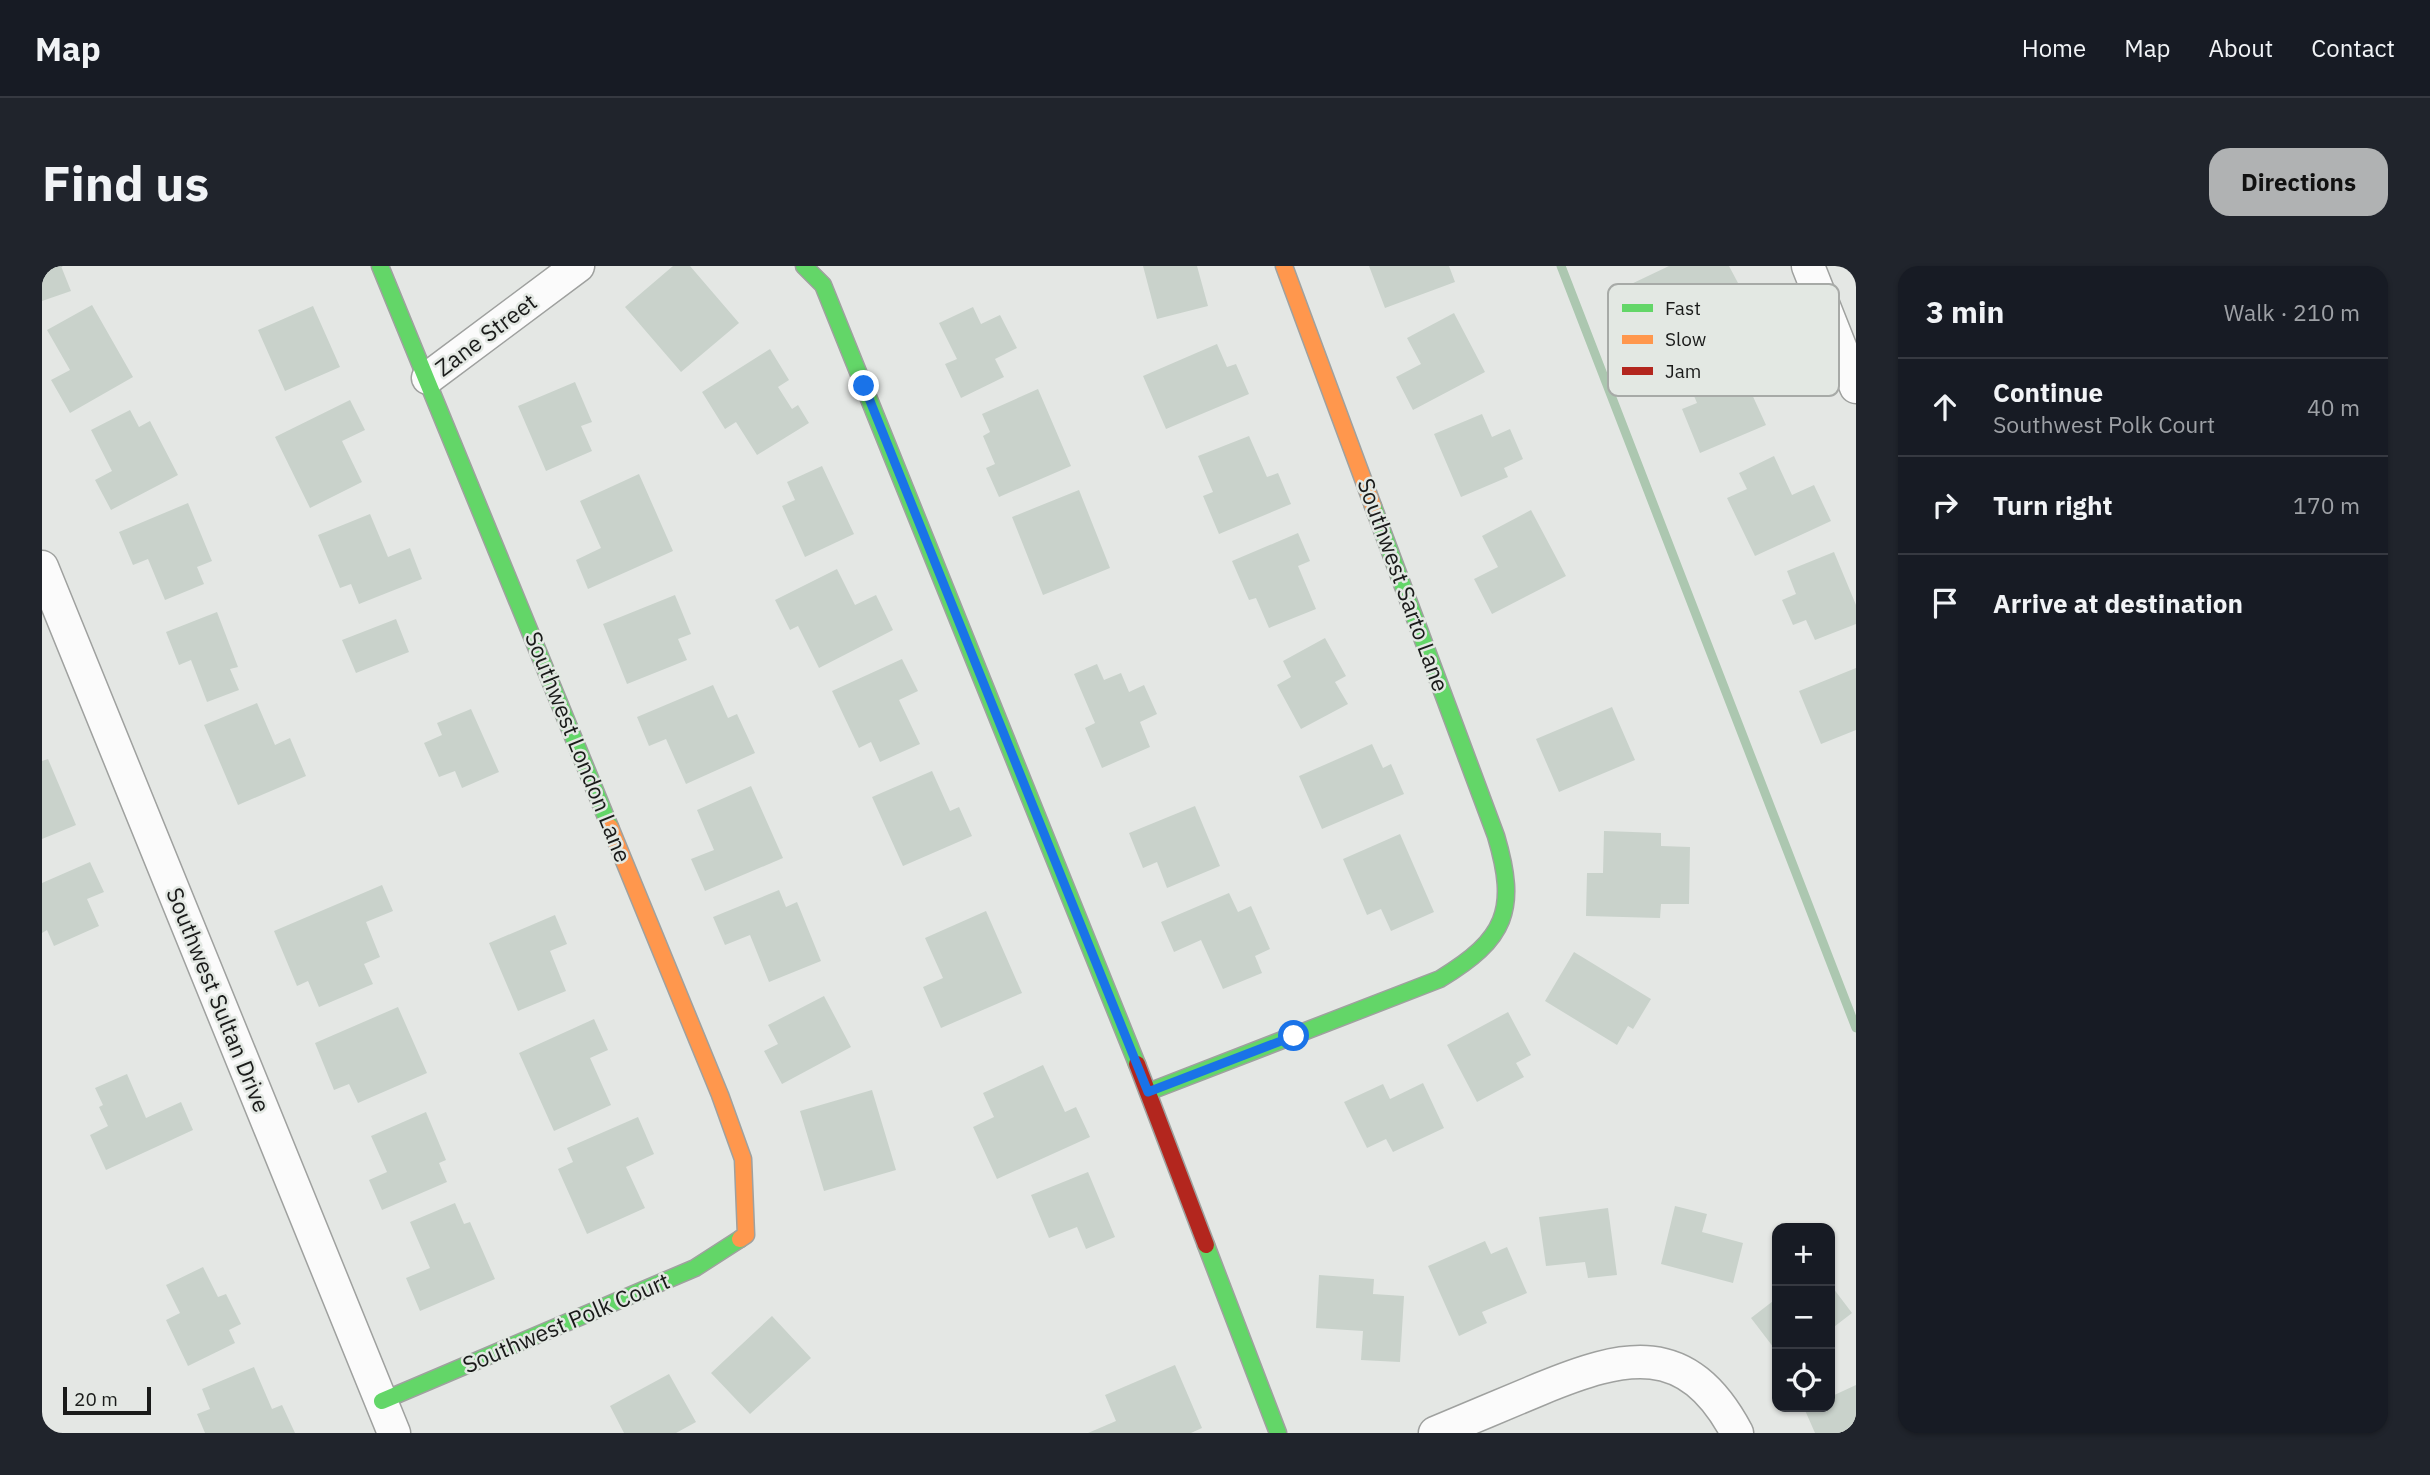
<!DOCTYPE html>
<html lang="en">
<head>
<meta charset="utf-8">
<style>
	:root { --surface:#171b24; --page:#20242c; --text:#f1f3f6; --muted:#9ea1a6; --line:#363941; --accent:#b0b2b3 }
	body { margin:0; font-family:"IBM Plex Sans",sans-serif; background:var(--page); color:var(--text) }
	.controls { position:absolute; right:21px; bottom:21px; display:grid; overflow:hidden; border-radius:14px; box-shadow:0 2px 5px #0004 }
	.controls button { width:63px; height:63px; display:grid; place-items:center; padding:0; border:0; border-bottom:2px solid var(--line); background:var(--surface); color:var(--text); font:35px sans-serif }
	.scale { position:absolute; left:21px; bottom:18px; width:88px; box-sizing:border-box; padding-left:7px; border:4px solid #1a1b1a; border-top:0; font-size:19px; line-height:24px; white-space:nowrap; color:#1a1b1a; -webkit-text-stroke:5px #e3e8e3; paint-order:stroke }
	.stop { position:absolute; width:21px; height:21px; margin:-16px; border:5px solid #1a73e8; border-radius:50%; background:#fff }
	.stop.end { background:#1a73e8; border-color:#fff; box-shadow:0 2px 7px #0008 }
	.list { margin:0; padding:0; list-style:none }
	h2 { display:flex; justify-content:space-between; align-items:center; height:91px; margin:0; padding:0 28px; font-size:30px }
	h2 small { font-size:23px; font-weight:400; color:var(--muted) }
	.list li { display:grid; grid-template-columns:46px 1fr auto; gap:21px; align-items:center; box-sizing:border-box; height:98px; padding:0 28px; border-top:2px solid var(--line) }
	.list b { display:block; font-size:26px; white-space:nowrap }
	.list p { margin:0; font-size:23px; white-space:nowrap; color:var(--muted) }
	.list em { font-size:23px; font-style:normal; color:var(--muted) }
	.icon { flex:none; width:38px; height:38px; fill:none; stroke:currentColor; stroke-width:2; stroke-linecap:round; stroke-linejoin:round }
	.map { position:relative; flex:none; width:1814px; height:1167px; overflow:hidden; border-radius:21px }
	header { display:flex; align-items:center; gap:42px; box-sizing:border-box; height:98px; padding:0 35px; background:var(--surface); border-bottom:2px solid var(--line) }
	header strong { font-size:33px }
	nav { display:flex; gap:38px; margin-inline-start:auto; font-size:24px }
	.intro { display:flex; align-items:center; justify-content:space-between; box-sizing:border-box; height:168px; padding:0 42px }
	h1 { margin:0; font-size:49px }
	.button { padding:18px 32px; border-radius:21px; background:var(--accent); color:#111; font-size:24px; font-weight:700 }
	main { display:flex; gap:42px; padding:0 42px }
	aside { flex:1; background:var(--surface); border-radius:21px; box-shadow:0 2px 5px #0004 }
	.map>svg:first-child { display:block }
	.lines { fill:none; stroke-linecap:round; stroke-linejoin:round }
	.stream { stroke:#acc7b0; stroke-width:9 }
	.building { fill:#c9d2cb }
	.street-casing { stroke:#9fa19f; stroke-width:35 }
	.fast-casing { stroke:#9fa19f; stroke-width:19 }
	.slow-casing { stroke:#9fa19f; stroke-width:19 }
	.jam-casing { stroke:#9fa19f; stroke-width:19 }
	.street { stroke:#fbfbfb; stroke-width:32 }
	.fast { stroke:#63d668; stroke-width:16 }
	.slow { stroke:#ff974d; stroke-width:16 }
	.jam { stroke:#b3261e; stroke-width:16 }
	.route { stroke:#1a73e8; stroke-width:9 }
	.labels { text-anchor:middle; stroke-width:5; stroke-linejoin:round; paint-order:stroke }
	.street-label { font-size:23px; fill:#1a1b1a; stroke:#e3e8e3 }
	.key { fill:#e3e8e3; stroke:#a7aaa7; stroke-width:2 }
	.key-label { font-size:19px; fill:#1a1b1a }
</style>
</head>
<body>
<header>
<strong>Map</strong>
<nav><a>Home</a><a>Map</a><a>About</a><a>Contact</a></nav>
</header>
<div class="intro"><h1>Find us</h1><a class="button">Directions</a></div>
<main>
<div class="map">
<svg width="1814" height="1167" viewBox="0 0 1814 1167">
	<rect width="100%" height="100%" fill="#e4e7e4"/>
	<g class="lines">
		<path class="stream" d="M1519,0L1814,762"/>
	</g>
	<path class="building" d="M0,0H19L29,25L0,35Z
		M631,0H648L697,57L639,106L583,41Z
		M1101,0H1155L1166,40L1115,53Z
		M1327,0H1407L1413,16L1343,42Z
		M1627,0H1687L1696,17L1684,23L1702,60L1647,87L1631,55L1608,66L1585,20Z
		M50,39L91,111L28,147L9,114L28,104L5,64Z
		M271,40L298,101L243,125L216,64Z
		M931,41L939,58L958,49L975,82L953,93L962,111L919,132L903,98L915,93L897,57Z
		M1412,47L1443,106L1371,144L1354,111L1379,98L1365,72Z
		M1175,78L1185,101L1194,98L1207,128L1124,163L1101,110Z
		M728,83L747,114L736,121L750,143L756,139L767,157L715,189L694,156L683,163L660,126Z
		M1710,90L1722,118L1708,124L1724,159L1658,187L1640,143L1655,137L1647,118Z
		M533,116L550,156L539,160L550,185L504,205L476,140Z
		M996,123L1029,200L957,231L944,202L953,198L941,170L948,166L940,148Z
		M308,134L323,164L300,175L320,216L268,242L233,171Z
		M88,144L97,161L108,155L136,209L69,244L53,214L70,205L49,164Z
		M1440,148L1450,171L1468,163L1481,193L1462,202L1466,211L1419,231L1392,168Z
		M1207,170L1225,211L1236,207L1249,238L1177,268L1161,230L1171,226L1156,190Z
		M1732,190L1750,229L1772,219L1789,255L1713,290L1685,232L1705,223L1697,207Z
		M780,200L812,268L763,291L740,240L753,234L745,216Z
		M597,208L631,285L546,323L534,294L559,282L538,235Z
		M1037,224L1068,302L1001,329L970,251Z
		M146,237L170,295L155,301L162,318L123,334L106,293L91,299L77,266Z
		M1489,244L1524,310L1450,348L1432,313L1456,301L1440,270Z
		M328,248L346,291L368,282L380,313L317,338L309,318L298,322L276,269Z
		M1256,267L1268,295L1256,300L1274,343L1227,362L1214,332L1207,334L1190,295Z
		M1792,286L1814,339V358L1773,374L1764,354L1751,359L1740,334L1754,328L1745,305Z
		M795,303L813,339L834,329L851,364L777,402L756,360L748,364L733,334Z
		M633,329L649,368L636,373L645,394L585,418L561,358Z
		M175,346L196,401L188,403L197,424L165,436L149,394L137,399L124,366Z
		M354,353L367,386L314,407L300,374Z
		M1283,372L1304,410L1293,416L1306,438L1259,463L1235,419L1249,411L1241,395Z
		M860,393L876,425L857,434L878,478L838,496L829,476L817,482L790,425Z
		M1055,398L1062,414L1079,407L1087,426L1102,419L1115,448L1098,456L1108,481L1060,502L1043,462L1053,457L1032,408Z
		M1814,402V464L1779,478L1757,425Z
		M671,419L686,452L695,448L713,487L644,518L624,473L607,480L595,451Z
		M215,437L233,479L248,472L264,510L196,539L162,459Z
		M1570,441L1593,494L1517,526L1494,473Z
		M429,443L457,506L420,522L413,505L397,511L382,477L400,469L395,457Z
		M1330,478L1341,502L1349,498L1362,528L1280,563L1257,510Z
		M6,493L34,559L0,573V495Z
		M890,505L908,545L917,541L930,570L861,600L830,531Z
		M709,520L741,592L663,625L649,593L672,584L655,544Z
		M1153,540L1178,600L1125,622L1115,596L1101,602L1087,567Z
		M1562,565L1619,567V580L1648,581L1647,638H1619L1618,652L1544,650L1545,607H1561Z
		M1358,568L1392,646L1349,665L1339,643L1325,649L1301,593Z
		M48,596L62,626L45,633L57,660L12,680L5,664L0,667V617Z
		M340,619L351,645L324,656L338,691L322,698L331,718L277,741L266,715L255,720L232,665Z
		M737,624L744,641L755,636L779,695L727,716L708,669L683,679L671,651Z
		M1187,627L1196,646L1209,640L1228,683L1213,690L1220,707L1181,723L1159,674L1132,686L1119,656Z
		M944,645L980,727L899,762L881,721L901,712L883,672Z
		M513,649L525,678L508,685L524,725L476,745L447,677Z
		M1532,686L1609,733L1591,763L1586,760L1575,779L1503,735Z
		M782,730L809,781L740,818L722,785L736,778L726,759Z
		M356,741L385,807L316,837L307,818L292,824L273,777Z
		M1466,746L1489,789L1474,797L1482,811L1435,836L1405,779Z
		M552,753L566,784L548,792L569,839L512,865L477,787Z
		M1001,799L1023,846L1034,841L1048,871L955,913L931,861L952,851L941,827Z
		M85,808L104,852L139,836L151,864L64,904L48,869L66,860L57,841L61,839L53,822Z
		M1381,817L1402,862L1351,886L1344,873L1325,882L1302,836L1341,818L1348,833Z
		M830,824L854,904L782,925L758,845Z
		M384,846L404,894L397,897L405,916L340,944L327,914L345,906L329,870Z
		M596,851L612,888L584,901L603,942L545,968L516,903L531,896L525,882Z
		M1046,906L1073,971L1044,983L1035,961L1007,972L989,929Z
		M413,937L422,958L428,956L453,1013L378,1045L364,1012L388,1002L368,956Z
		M1633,940L1665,948L1660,966L1701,977L1691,1017L1619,998Z
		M1566,942L1575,1009L1546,1012L1543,996L1504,1000L1497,951Z
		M1443,975L1449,988L1465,981L1485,1027L1440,1046L1445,1057L1417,1070L1386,1000Z
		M161,1001L176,1031L184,1028L199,1058L187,1064L193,1077L146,1100L124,1054L138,1047L124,1019Z
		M1277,1009L1332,1013L1331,1028L1362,1030L1358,1096L1319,1094L1321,1065L1274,1062Z
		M1788,1018L1810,1047L1788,1064Z
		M1735,1032V1086L1709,1052Z
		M730,1050L769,1092L708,1148L669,1107Z
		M1133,1099L1160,1162L1149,1167H1046L1074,1155L1063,1129Z
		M212,1101L230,1143L240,1139L253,1167H163L155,1148L168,1143L160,1123Z
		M627,1108L654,1156L634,1167H582L568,1140Z
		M1814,1119V1167H1773L1762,1142L1788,1141V1131Z"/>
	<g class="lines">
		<defs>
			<path id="street" d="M1766,0L1814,121
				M386,112L536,0
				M0,301L352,1167
				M1393,1167C1428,1152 1463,1138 1498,1123C1583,1088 1645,1073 1695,1167"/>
			<path id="fast" d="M338,0L568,561
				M762,0L781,19L1095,798
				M1106,826L1398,713C1464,673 1476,644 1454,570L1331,240
				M1164,979L1236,1167
				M340,1135L653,1002L698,973"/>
			<path id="slow" d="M1242,0L1331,240
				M568,561L678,829L701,893L704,969L698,973"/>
			<path id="jam" d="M1095,798L1164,979"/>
		</defs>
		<use href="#street" class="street-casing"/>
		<use href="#fast" class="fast-casing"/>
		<use href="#slow" class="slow-casing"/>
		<use href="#jam" class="jam-casing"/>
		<use href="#street" class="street"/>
		<use href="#fast" class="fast"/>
		<use href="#slow" class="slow"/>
		<use href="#jam" class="jam"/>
	</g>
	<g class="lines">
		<path class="route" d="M822,120L1106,826L1252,770"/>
	</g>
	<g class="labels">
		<g class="street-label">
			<text transform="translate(444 69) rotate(-37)" y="8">Zane Street</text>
			<text transform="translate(1361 319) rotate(70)" y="8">Southwest Sarto Lane</text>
			<text transform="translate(536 481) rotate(68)" y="8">Southwest London Lane</text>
			<text transform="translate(176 734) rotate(68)" y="8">Southwest Sultan Drive</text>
			<text transform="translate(524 1057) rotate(-23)" y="8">Southwest Polk Court</text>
		</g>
	</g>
	<rect x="1566" y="18" width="231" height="112" rx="10" class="key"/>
	<rect x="1580" y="38" width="31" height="8" fill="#63d668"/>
	<rect x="1580" y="69" width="31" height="9" fill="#ff974d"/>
	<rect x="1580" y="101" width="31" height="8" fill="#b3261e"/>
	<g class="key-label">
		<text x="1623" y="49">Fast</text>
		<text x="1623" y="80">Slow</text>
		<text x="1623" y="112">Jam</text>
	</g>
</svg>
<div class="controls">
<button>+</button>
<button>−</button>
<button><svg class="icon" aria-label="locate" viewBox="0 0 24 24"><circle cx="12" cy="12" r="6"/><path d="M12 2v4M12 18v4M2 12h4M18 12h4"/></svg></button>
</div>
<div class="scale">20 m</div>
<div class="stop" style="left:1252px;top:770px"></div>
<div class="stop end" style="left:822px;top:120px"></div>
</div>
<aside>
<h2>3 min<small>Walk · 210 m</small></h2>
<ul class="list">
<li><svg class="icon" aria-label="ahead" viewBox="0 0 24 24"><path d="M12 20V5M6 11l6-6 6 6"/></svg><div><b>Continue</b><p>Southwest Polk Court</p></div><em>40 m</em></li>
<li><svg class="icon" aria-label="right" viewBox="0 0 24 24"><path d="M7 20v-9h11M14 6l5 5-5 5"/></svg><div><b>Turn right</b></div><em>170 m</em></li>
<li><svg class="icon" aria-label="arrive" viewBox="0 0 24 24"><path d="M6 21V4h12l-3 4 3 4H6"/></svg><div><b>Arrive at destination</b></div></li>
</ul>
</aside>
</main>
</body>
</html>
